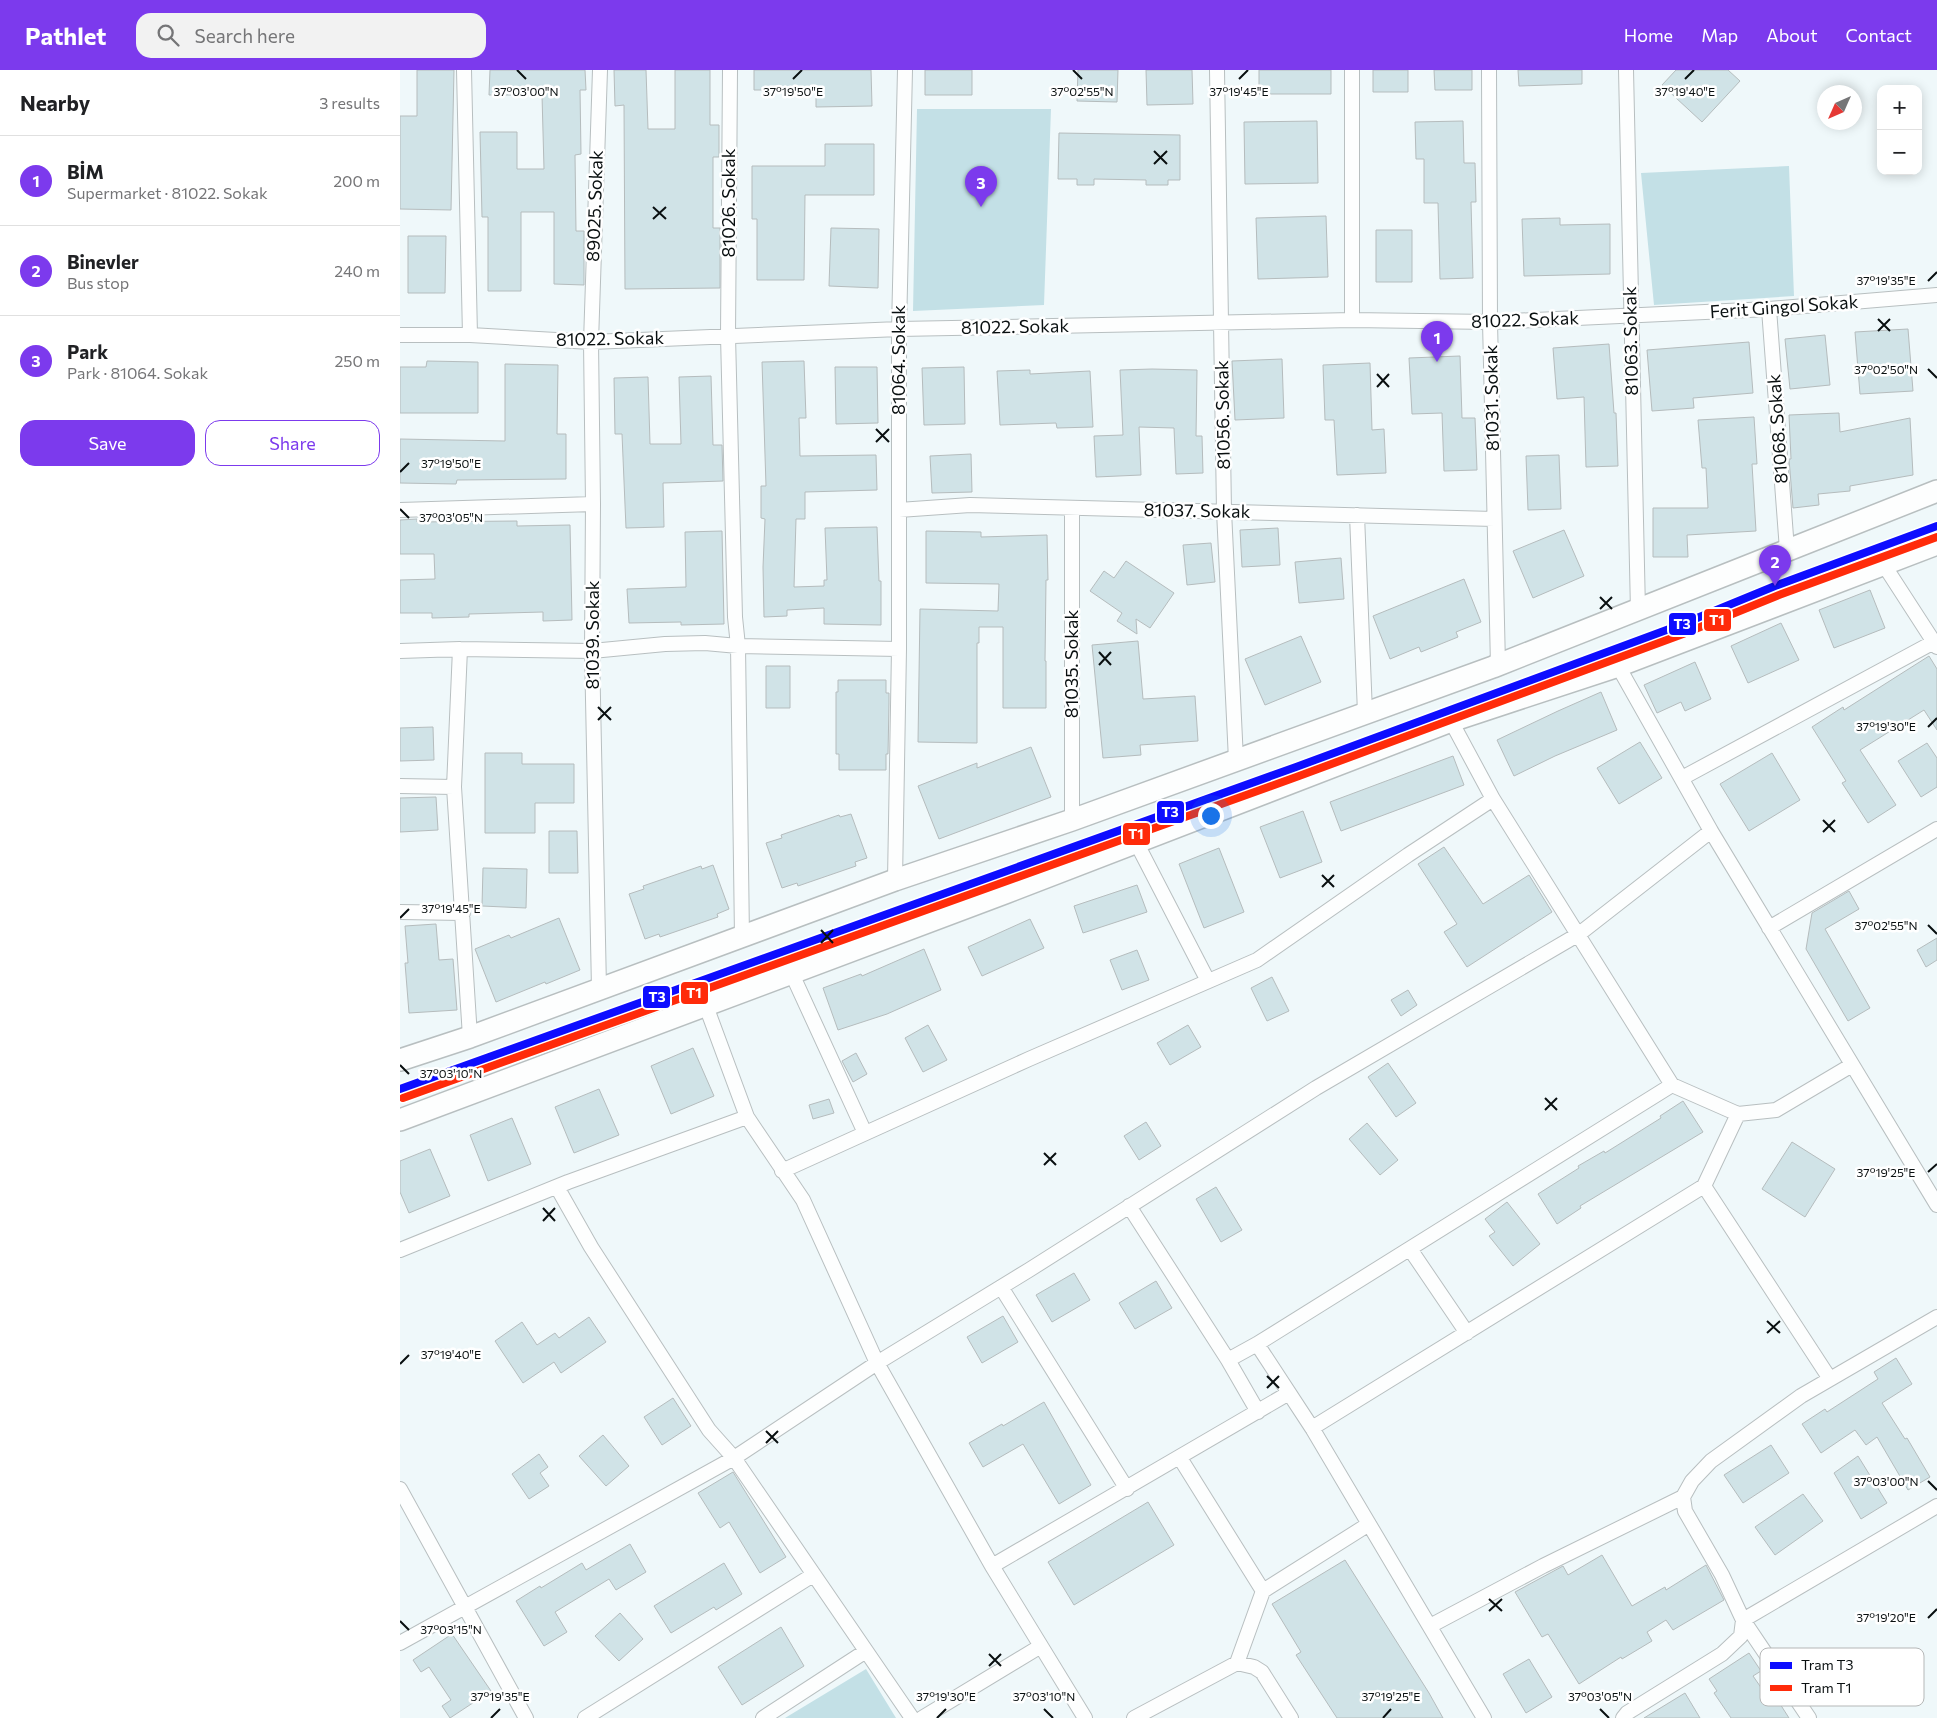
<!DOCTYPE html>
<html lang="en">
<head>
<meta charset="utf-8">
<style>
	:root { --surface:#fff; --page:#f2f2f2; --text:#202124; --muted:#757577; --line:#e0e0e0; --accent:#7c3aed }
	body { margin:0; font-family:Commissioner,sans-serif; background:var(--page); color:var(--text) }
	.controls { position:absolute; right:15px; top:15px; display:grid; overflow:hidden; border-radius:10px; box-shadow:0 2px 12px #0003 }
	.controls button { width:45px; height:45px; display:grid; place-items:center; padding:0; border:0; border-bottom:1px solid var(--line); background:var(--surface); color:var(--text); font:25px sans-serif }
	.compass { position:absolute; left:1417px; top:15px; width:45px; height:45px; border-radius:50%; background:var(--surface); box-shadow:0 2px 12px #0003; rotate:225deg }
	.you { position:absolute; left:810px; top:745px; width:18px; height:18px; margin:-12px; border:4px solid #fff; border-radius:50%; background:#1a73e8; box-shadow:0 0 0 8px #1a73e833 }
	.badge { display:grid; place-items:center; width:32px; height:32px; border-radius:50%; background:var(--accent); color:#fff; font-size:16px; font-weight:700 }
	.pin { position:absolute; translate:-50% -41px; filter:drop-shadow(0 1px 2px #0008) }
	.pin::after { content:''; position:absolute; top:26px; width:18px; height:15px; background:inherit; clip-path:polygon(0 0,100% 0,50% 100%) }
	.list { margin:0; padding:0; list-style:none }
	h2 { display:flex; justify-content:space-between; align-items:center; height:65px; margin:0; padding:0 20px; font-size:21px }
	h2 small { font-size:16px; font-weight:400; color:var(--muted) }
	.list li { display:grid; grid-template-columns:32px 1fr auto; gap:15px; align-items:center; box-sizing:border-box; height:90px; padding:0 20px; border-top:1px solid var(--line) }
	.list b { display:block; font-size:19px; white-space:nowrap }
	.list p { margin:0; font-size:16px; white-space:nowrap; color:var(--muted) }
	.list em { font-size:16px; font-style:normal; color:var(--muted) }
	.actions { display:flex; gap:10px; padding:15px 20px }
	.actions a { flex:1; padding:11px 0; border:1px solid var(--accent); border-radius:15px; text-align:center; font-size:18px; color:var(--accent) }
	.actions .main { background:var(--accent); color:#fff }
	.icon { flex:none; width:28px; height:28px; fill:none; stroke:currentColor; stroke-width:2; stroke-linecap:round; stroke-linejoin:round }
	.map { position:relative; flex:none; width:1537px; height:1648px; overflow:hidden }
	header { display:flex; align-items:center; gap:30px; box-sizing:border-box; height:70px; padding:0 25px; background:var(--accent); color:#fff }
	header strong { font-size:24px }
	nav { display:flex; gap:28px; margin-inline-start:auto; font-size:18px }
	.search { width:350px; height:45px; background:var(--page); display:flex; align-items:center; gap:12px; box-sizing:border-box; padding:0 18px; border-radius:15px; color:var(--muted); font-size:19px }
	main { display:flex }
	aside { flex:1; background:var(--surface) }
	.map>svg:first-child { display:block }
	.green { fill:#c3e0e6 }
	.building { fill:#d0e3e7; stroke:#b5bcbd }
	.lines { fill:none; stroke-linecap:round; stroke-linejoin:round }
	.minor-casing { stroke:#b8bfc0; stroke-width:16 }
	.primary-casing { stroke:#b8bfc0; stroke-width:24 }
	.minor { stroke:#fdfefe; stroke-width:14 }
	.primary { stroke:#fdfefe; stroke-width:21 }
	.tram-1-casing { stroke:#fff; stroke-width:11 }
	.tram-2-casing { stroke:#fff; stroke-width:11 }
	.tram-1 { stroke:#0d0dff; stroke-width:8 }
	.tram-2 { stroke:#ff2b0a; stroke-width:8 }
	.ticks { fill:none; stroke:#090f10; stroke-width:2 }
	.labels { text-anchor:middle; stroke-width:5; stroke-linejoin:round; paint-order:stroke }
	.street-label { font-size:18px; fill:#090f10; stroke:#fff }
	.key { fill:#fff; stroke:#b5b7b7; stroke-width:1 }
	.key-label { font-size:14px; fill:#090f10 }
	.ticks-label { font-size:12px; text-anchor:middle; fill:#090f10; stroke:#fff; stroke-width:5; stroke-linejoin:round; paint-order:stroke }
	.line-badge { stroke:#fff; stroke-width:2 }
	.badge-label { font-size:14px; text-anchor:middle; font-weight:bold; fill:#fff }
</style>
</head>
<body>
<header>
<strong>Pathlet</strong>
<div class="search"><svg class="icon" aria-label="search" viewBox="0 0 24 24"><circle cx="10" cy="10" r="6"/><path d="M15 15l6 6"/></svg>Search here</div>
<nav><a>Home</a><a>Map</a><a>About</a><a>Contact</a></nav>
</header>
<main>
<aside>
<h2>Nearby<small>3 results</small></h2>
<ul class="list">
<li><span class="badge">1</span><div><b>BİM</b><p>Supermarket · 81022. Sokak</p></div><em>200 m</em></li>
<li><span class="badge">2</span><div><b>Binevler</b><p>Bus stop</p></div><em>240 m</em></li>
<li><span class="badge">3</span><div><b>Park</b><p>Park · 81064. Sokak</p></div><em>250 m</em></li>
</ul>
<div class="actions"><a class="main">Save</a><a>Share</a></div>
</aside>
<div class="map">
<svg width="1537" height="1648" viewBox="0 0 1537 1648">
	<rect width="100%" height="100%" fill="#eff8fa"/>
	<path class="green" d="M517,39H651L644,235L513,241Z
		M1389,96L1394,226L1254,235L1241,103Z
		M466,1599L496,1648H385Z"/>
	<path class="building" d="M17,0H54L51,140L0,139V46H17Z
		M90,0H185L186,20H180L181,84L175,85L176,161H184V215L154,214V142H121V221H88V147H82L80,62H117V99H144L142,25H89Z
		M214,0H246L248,59H275V0H310V55H319V87H313V158H320V218L225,219L224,35L215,36Z
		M354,0H471L472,36L416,37V20H354Z
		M525,0H572V25H525Z
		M678,0H718L717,32L677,31Z
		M746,0H792L793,34L747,35Z
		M859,0H931V24H859Z
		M973,0H1008V22H973Z
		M1034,0H1072V20H1035Z
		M1118,0H1182V14L1119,16Z
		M1276,0H1328L1340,11L1302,52L1262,15Z
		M917,51L918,113L845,114L844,52Z
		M1063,51L1064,93H1075L1076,132H1071L1073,208L1040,209L1038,133H1024V89H1016L1015,52Z
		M659,63L780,65V110H768V115H746V110L694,109V115H677V109H658Z
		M425,74H474V125H405L404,210H357V149H352V96H425Z
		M926,146L928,207L858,209L856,148Z
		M1160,148V155L1210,154V204L1124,206L1122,149Z
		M431,158L479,159L478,218L429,216Z
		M976,160H1012V212H976Z
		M8,166H46L45,223H8Z
		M1508,259L1513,321L1460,324L1455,262Z
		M1425,265L1430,315L1390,319L1385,269Z
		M1349,272L1353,323L1293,328L1294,338L1252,341L1247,280Z
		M1209,274L1214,343H1216L1218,396L1186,397L1184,327L1157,329L1153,278Z
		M1060,286L1062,348H1075L1077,400L1044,401L1042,343L1012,344L1009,288Z
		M882,289L884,348L835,350L832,291Z
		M27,291L78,292V343H0V297H26Z
		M404,291L406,348H399L400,386L476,385L477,420L405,422V449H396L394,517L424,516V510H427L425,458L477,457L479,511H481V555L424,554V538L387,540V546L364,547L363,497L365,449L361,448V416H366L362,292Z
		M970,293L972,360L984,359L986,403L937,405L934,350H925L923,295Z
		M105,294L158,295L157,364H166V409L57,410L56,414L0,413V369L105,371Z
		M435,297H477L478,353L436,354Z
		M564,297L565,354L524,355L522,298Z
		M752,299L797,300L796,366H802L803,403L776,404L774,358L739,357L741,405L696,407L694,366L723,365L720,300Z
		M630,300V304L690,301L693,357L657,358L656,353L600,355L597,301Z
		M311,306L313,375H322L323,411L263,413L264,457L226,458L222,364H215L214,308L248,307L250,374H281L279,307Z
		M1439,343L1440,362L1510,348L1513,405L1450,416V421L1418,424L1419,435L1393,438L1389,389H1391L1389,345Z
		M1354,347L1357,394H1352L1356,461L1287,465L1288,487H1253V438H1308L1306,398H1302L1298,350Z
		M571,384L572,422L532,423L530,386Z
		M1159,385L1161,439L1128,440L1126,386Z
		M17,449V452L117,451V456L170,455L172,550L143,551V542L69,544V547L32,548V543H0V510L35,509L34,484H0V450Z
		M878,458L880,495L842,497L840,460Z
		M1164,460L1184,506L1133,528L1113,481Z
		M322,461L324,554L281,555V552L229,553L227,519L286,517L285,462Z
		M526,461L581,462V467L647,465L648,510H646L645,591H646V638H603V557H579V573H577V673L518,672L520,539L598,541L599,514L526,513Z
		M811,473L815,512L787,515L783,475Z
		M941,488L944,529L899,533L895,492Z
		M726,491L774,523L750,558L736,549L737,564L717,551L722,543L690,521L704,501L714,508Z
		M1064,509L1081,552L1056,562L1058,567L1021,582L1019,577L990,589L973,546Z
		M1470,520L1485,558L1434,578L1419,540Z
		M1381,553L1399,590L1348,613L1331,576Z
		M901,566L921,612L865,635L845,589Z
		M738,571L743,629L795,626L798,671L740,675L741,685L703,688L692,575Z
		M1529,586L1537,599V660L1524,640L1460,680L1496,735L1468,753L1442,713L1446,711L1412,657L1443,637L1444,640Z
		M1295,592L1311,629L1285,641L1281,632L1257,643L1244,615Z
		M366,596H390V638H366Z
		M438,610H486V623H489V633L488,684H486V700H439V684H436V622H438Z
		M1201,622L1217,660L1155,686L1114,706L1097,670L1158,641Z
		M33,657L34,690L0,691V658Z
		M1240,672L1262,708L1219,734L1197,698Z
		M1527,673L1537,688V717L1521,727L1498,691Z
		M631,677L651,727L539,769L518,716L577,693V698Z
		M85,683H122V694H174V733H135V763H85Z
		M1372,683L1400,730L1349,761L1320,714Z
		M1053,686L1064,715L941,761L930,732Z
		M36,727L38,760L0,762V728Z
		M903,741L922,792L880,808L860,757Z
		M451,744L467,788L455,792L456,796L398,816L397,813L382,818L366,773L382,768L381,765L439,745L440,747Z
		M149,761H177L178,803H149Z
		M1044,777L1083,834L1129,805L1152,842L1067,897L1044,862L1057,854L1018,794Z
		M819,778L844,842L804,858L779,794Z
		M313,795L329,839L317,844L318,847L260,867L259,864L245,869L229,824L244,819L243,816L301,796L302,799Z
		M83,798L127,799L126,838L82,836Z
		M737,815L747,842L683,863L674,836Z
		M1449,821L1459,839L1425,859L1470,938L1448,951L1406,879L1412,843Z
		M159,848L180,900L146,914L145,912L96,932L75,879L109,865L111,868Z
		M630,849L644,878L582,906L568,877Z
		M36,854L39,890L53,889L57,940L9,943L5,893H8L5,856Z
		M1537,868V890L1526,897L1517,880Z
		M524,879L541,920L487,944L438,960L423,918L461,904L462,906Z
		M737,880L749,910L722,920L710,890Z
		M872,907L889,941L867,951L851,918Z
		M1008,920L1017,935L1001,946L991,930Z
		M528,955L547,990L523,1002L505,968Z
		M788,955L801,977L770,995L757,973Z
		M293,978L314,1026L271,1044L251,996Z
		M456,983L467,1004L453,1012L442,991Z
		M988,993L1016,1033L996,1047L968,1007Z
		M199,1019L219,1065L174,1083L155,1037Z
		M429,1029L434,1043L413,1049L409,1035Z
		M1283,1031L1303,1062L1180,1136L1181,1138L1157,1154L1138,1124L1179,1098L1178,1096L1204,1081L1205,1083L1261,1048L1260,1046Z
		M112,1048L131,1094L88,1111L70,1065Z
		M746,1052L761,1076L739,1090L724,1066Z
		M967,1053L998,1090L980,1105L949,1069Z
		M1392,1072L1435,1099L1405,1147L1362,1119Z
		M30,1079L50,1126L9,1143L0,1122V1091Z
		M816,1117L842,1160L821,1172L796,1129Z
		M1107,1132L1140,1174L1113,1196L1089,1166L1095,1162L1085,1149Z
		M674,1203L690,1230L652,1252L636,1225Z
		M756,1211L772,1238L735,1259L719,1233Z
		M603,1246L618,1272L582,1293L567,1267Z
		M189,1247L206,1272L161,1303L154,1292L123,1313L95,1271L122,1252L137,1275L155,1263L159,1268Z
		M1496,1288L1512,1314L1482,1333L1505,1369L1507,1368L1530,1407L1508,1420L1477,1367L1466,1375L1455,1360L1421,1383L1402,1354L1425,1339L1427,1342L1478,1309L1474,1302Z
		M273,1328L291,1356L262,1375L244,1347Z
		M644,1332L691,1415L659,1434L623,1374L583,1397L569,1373L602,1354L603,1356Z
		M203,1365L229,1396L206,1416L179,1386Z
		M1371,1375L1389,1403L1343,1433L1324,1405Z
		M139,1384L148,1397L140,1403L149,1416L129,1429L112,1404Z
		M1458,1386L1487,1433L1461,1449L1434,1403Z
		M333,1402L386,1487L360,1503L329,1452L320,1458L298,1423Z
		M1403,1424L1423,1451L1375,1485L1355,1457Z
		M748,1432L774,1475L674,1535L648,1492Z
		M230,1474L246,1502L216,1520L209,1509L155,1542L167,1562L144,1576L116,1531L140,1516L141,1518L182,1493L186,1500Z
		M1202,1485L1232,1536L1265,1517L1266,1520L1306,1495L1324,1530L1273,1560L1266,1550L1247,1562L1252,1571L1222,1589L1221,1587L1179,1614L1148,1564L1142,1567L1115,1522L1163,1496L1168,1505Z
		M945,1490L1029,1623L1043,1648H937L896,1585L901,1582L872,1534Z
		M324,1493L342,1524L316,1540L314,1537L271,1563L254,1536Z
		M220,1543L243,1569L219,1591L195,1566Z
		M381,1557L404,1596L342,1635L318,1597Z
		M52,1564L91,1621L50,1648L42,1636L51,1630L29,1597L21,1602L13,1590Z
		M1349,1583L1361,1601L1353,1606L1369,1629L1375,1626L1389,1648H1331L1314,1623L1317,1621L1309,1609Z
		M1129,1589L1152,1627L1126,1643L1103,1604Z
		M1285,1623L1300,1648H1244Z"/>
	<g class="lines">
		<defs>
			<path id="minor" d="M64,0L70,265
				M330,0L328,266L335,547L338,576L342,867
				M817,0L824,441L836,690
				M1089,0L1090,252L1098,595
				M1226,0L1238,541
				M1369,239L1387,480
				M952,250V0
				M0,265H70L191,272L499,259L952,250L1090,252L1369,239L1537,225
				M0,440L193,434
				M499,440L570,435L1094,449
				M957,445L965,643
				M1484,495L1537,577
				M60,579L54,717L70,967
				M0,581L60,579L192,581L265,574L305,573L338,576L499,579
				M1218,596L1311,761L1537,1135
				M1051,651L1093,729L1272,1015
				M1282,708L1534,572
				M0,716L54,717
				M672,750V439
				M736,772L808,911
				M495,810L499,579V259L505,0
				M0,842L63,843
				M1369,858L1537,759
				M392,904L465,1063
				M199,918L192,581L193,434L191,272L200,0
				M306,936L347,1047L403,1130L477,1293L592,1496L685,1648
				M1338,1044L1376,1040L1452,995
				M382,1101L629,989L857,890L1008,785L1093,729
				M1304,1116L1430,1309
				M157,1117L191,1177L309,1360L334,1388L512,1648
				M729,1136L828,1290L858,1342
				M1010,1179L1067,1263
				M0,1180L168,1112L347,1047
				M601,1217L727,1419
				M857,1274L912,1358L1084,1648
				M828,1290L857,1274L1272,1015L1338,1044L1304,1116L912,1358
				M780,1388L863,1521
				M0,1419L126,1648
				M592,1496L889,1323
				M1030,1556L1143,1496L1283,1427
				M0,1573L334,1388L477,1293L629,1200L916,1018L1179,864L1311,761
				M837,1593L863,1521L969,1454
				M185,1648L413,1505
				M363,1648L466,1581
				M522,1648L641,1576
				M734,1648L837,1593L854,1597L862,1602L891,1648
				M1223,1648L1227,1643L1322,1584L1341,1566L1343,1550L1322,1505L1285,1441L1283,1427L1292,1411L1311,1391L1401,1326L1537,1247
				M1409,1648L1343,1550L1537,1436"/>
			<path id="primary" d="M0,990L70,967L495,810L672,750L1093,597L1537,421
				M0,1050L605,823L1051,651L1218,596L1537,474"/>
		</defs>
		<use href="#minor" class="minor-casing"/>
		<use href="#primary" class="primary-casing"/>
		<use href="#minor" class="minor"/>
		<use href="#primary" class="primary"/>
		<defs>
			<path id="tram-1" d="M0,1019L896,697L1280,555L1375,516L1537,456"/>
			<path id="tram-2" d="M3,1028L899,706L1283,564L1379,525L1537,467"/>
		</defs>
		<use href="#tram-1" class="tram-1-casing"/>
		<use href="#tram-2" class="tram-2-casing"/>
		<use href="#tram-1" class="tram-1"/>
		<use href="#tram-2" class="tram-2"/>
	</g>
	<path class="ticks" d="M117,0L126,9M673,0L682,9M393,9L402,0M839,9L848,0M1285,9L1294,0M754,81L767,94M754,94L767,81M253,137L266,149M253,149L266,137M1528,211L1537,202M1478,249L1490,261M1478,261L1490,249M1528,299L1537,308M977,304L989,317M977,317L989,304M476,359L489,372M476,372L489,359M0,402L9,393M0,439L9,448M1200,527L1212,539M1200,539L1212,527M699,582L711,595M699,595L711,582M198,637L211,650M198,650L211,637M1528,657L1537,648M1423,750L1435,762M1423,762L1435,750M922,805L934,817M922,817L934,805M0,848L9,839M1528,855L1537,864M421,860L433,873M421,873L433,860M0,995L9,1004M1145,1028L1157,1040M1145,1040L1157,1028M644,1083L656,1095M644,1095L656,1083M1528,1102L1537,1094M143,1138L155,1151M143,1151L155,1138M1367,1251L1380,1263M1367,1263L1380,1251M0,1294L9,1285M867,1306L879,1318M867,1318L879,1306M366,1361L378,1373M366,1373L378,1361M1528,1411L1537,1420M1089,1529L1102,1541M1089,1541L1102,1529M1528,1548L1537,1539M0,1551L9,1560M589,1584L601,1596M589,1596L601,1584M644,1639L653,1648M1200,1639L1209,1648M91,1648L100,1639M537,1648L546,1639M983,1648L991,1639"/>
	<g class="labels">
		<g class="street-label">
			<text transform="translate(329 133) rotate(-90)" y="6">81026. Sokak</text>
			<text transform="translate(195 136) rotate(-88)" y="6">89025. Sokak</text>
			<text transform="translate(1384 237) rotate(-4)" y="6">Ferit Gingol Sokak</text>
			<text transform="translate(1125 250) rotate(-2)" y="6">81022. Sokak</text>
			<text transform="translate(615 257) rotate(-1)" y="6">81022. Sokak</text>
			<text transform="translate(210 269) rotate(-1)" y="6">81022. Sokak</text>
			<text transform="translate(1231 271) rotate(-91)" y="6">81063. Sokak</text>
			<text transform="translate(499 290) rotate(-90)" y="6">81064. Sokak</text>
			<text transform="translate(1092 328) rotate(-91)" y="6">81031. Sokak</text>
			<text transform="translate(823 345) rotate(-91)" y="6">81056. Sokak</text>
			<text transform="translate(1378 359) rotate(-94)" y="6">81068. Sokak</text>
			<text transform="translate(797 441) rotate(1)" y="6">81037. Sokak</text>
			<text transform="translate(193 565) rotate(-90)" y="6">81039. Sokak</text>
			<text transform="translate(672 594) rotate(-90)" y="6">81035. Sokak</text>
		</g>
	</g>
	<rect x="1360" y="1578" width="164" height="58" rx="8" class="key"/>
	<rect x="1370" y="1592" width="22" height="7" fill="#0d0dff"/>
	<rect x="1370" y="1615" width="22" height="6" fill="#ff2b0a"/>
	<g class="key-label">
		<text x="1401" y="1600">Tram T3</text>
		<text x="1401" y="1623">Tram T1</text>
	</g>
	<g class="ticks-label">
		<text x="126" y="26">37°03'00"N</text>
		<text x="393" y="26">37°19'50"E</text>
		<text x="682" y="26">37°02'55"N</text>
		<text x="839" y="26">37°19'45"E</text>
		<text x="1285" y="26">37°19'40"E</text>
		<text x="1486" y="215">37°19'35"E</text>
		<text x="1486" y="304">37°02'50"N</text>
		<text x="51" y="398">37°19'50"E</text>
		<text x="51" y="452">37°03'05"N</text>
		<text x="1486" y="661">37°19'30"E</text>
		<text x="51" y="843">37°19'45"E</text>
		<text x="1486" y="860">37°02'55"N</text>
		<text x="51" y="1008">37°03'10"N</text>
		<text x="1486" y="1107">37°19'25"E</text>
		<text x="51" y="1289">37°19'40"E</text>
		<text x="1486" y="1416">37°03'00"N</text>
		<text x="1486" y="1552">37°19'20"E</text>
		<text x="51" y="1564">37°03'15"N</text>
		<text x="100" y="1631">37°19'35"E</text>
		<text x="546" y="1631">37°19'30"E</text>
		<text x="644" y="1631">37°03'10"N</text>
		<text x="991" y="1631">37°19'25"E</text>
		<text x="1200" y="1631">37°03'05"N</text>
	</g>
	<g class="line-badge">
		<rect x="1303" y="538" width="29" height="24" rx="5" fill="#ff2b0a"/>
		<rect x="1268" y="542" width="29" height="24" rx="5" fill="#0d0dff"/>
		<rect x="756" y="730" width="29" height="24" rx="5" fill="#0d0dff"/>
		<rect x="722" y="752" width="29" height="24" rx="5" fill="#ff2b0a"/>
		<rect x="280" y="911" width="29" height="24" rx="5" fill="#ff2b0a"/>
		<rect x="242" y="915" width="29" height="24" rx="5" fill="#0d0dff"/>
	</g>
	<g class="badge-label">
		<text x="1317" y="555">T1</text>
		<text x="1282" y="559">T3</text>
		<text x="770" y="747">T3</text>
		<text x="736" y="769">T1</text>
		<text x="294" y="928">T1</text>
		<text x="257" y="932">T3</text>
	</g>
</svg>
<div class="controls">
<button>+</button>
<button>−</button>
</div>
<svg class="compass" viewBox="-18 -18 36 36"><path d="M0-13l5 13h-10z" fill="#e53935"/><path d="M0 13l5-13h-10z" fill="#757577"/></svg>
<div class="you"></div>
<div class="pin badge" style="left:1037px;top:292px">1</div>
<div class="pin badge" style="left:1375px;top:516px">2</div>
<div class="pin badge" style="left:581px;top:137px">3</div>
</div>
</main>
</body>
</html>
